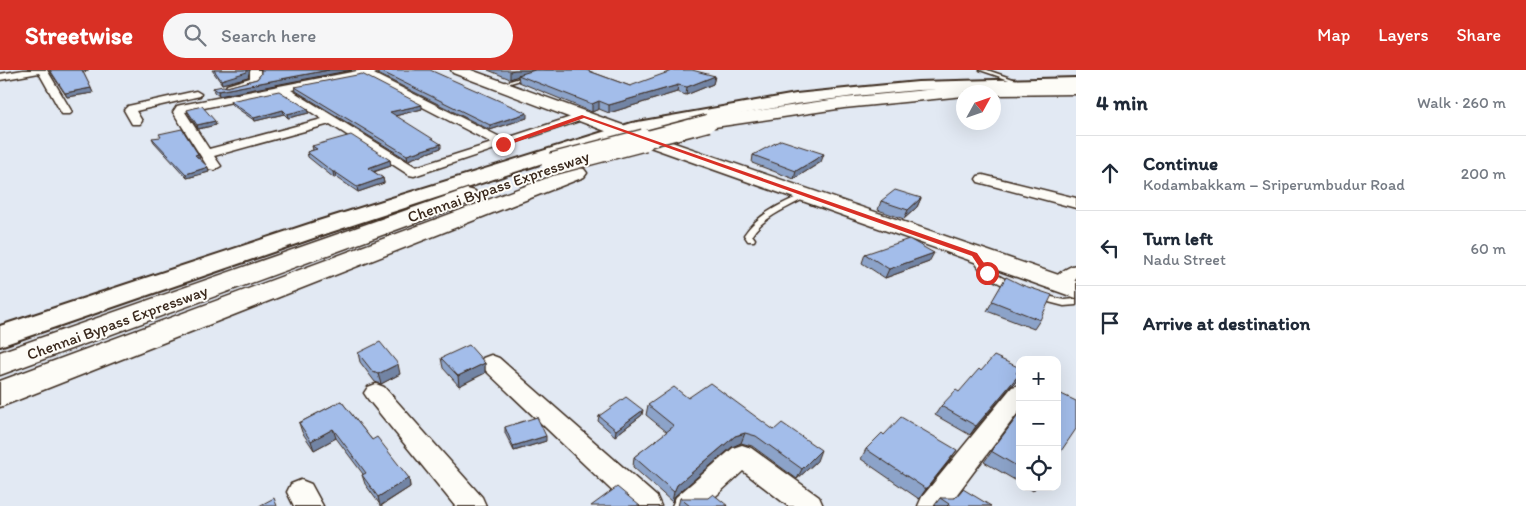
<!DOCTYPE html>
<html lang="en">
<head>
<meta charset="utf-8">
<style>
	:root { --surface:#fff; --page:#f6f6f7; --text:#1f2937; --muted:#747a83; --line:#e0e1e3; --accent:#d93025 }
	body { margin:0; font-family:Itim,sans-serif; background:var(--page); color:var(--text) }
	.controls { position:absolute; right:15px; bottom:15px; display:grid; overflow:hidden; border-radius:10px; box-shadow:0 5px 20px #0002 }
	.controls button { width:45px; height:45px; display:grid; place-items:center; padding:0; border:0; border-bottom:1px solid var(--line); background:var(--surface); color:var(--text); font:25px sans-serif }
	.compass { position:absolute; left:956px; top:15px; width:45px; height:45px; border-radius:50%; background:var(--surface); box-shadow:0 5px 20px #0002; rotate:50deg }
	.stop { position:absolute; width:15px; height:15px; margin:-11px; border:4px solid #d93025; border-radius:50%; background:#fff }
	.stop.end { background:#d93025; border-color:#fff; box-shadow:0 1px 5px #0008 }
	.list { margin:0; padding:0; list-style:none }
	h2 { display:flex; justify-content:space-between; align-items:center; height:65px; margin:0; padding:0 20px; font-size:21px }
	h2 small { font-size:16px; font-weight:400; color:var(--muted) }
	.list li { display:grid; grid-template-columns:32px 1fr auto; gap:15px; align-items:center; box-sizing:border-box; height:75px; padding:0 20px; border-top:1px solid var(--line) }
	.list b { display:block; font-size:19px; white-space:nowrap }
	.list p { margin:0; font-size:16px; white-space:nowrap; color:var(--muted) }
	.list em { font-size:16px; font-style:normal; color:var(--muted) }
	.icon { flex:none; width:28px; height:28px; fill:none; stroke:currentColor; stroke-width:2; stroke-linecap:round; stroke-linejoin:round }
	.map { position:relative; flex:none; width:1076px; height:436px; overflow:hidden }
	header { display:flex; align-items:center; gap:30px; box-sizing:border-box; height:70px; padding:0 25px; background:var(--accent); color:#fff }
	header strong { font-size:24px }
	nav { display:flex; gap:28px; margin-inline-start:auto; font-size:18px }
	.search { width:350px; height:45px; background:var(--page); display:flex; align-items:center; gap:12px; box-sizing:border-box; padding:0 18px; border-radius:28px; color:var(--muted); font-size:19px }
	main { display:flex }
	aside { flex:1; background:var(--surface) }
	.map>svg:first-child { display:block }
	.lines { fill:none; stroke-linecap:round; stroke-linejoin:round }
	.lane-casing { stroke:#3b2a1e; stroke-width:3 }
	.street-casing { stroke:#3b2a1e; stroke-width:3 }
	.secondary-casing { stroke:#3b2a1e; stroke-width:4 }
	.primary-casing { stroke:#3b2a1e; stroke-width:3 }
	.highway-casing { stroke:#3b2a1e; stroke-width:3 }
	.lane { fill:#fdfcf7; fill-rule:evenodd }
	.street { fill:#fdfcf7; fill-rule:evenodd }
	.secondary { fill:#fdfcf7; fill-rule:evenodd }
	.primary { fill:#fdfcf7; fill-rule:evenodd }
	.highway { fill:#fdfcf7; fill-rule:evenodd }
	.highway-bridge-far1-casing { stroke:#3b2a1e; stroke-width:19; stroke-linecap:butt }
	.highway-bridge-casing { stroke:#3b2a1e; stroke-width:24; stroke-linecap:butt }
	.highway-bridge-far1 { stroke:#fdfcf7; stroke-width:16 }
	.highway-bridge { stroke:#fdfcf7; stroke-width:21 }
	.wall { fill:#8ca3c9; stroke:#3b2a1e }
	.shaded-wall { fill:#7284a4; stroke:#3b2a1e }
	.building { fill:#a3bdea; stroke:#3b2a1e }
	.route { fill:#d93025 }
	.labels { text-anchor:middle; stroke-width:4; stroke-linejoin:round; paint-order:stroke }
	.far-street-label { font-size:16px; fill:#3b2a1e; stroke:#fdfcf7 }
</style>
</head>
<body>
<header>
<strong>Streetwise</strong>
<div class="search"><svg class="icon" aria-label="search" viewBox="0 0 24 24"><circle cx="10" cy="10" r="6"/><path d="M15 15l6 6"/></svg>Search here</div>
<nav><a>Map</a><a>Layers</a><a>Share</a></nav>
</header>
<main>
<div class="map">
<svg width="1076" height="436" viewBox="0 0 1076 436">
	<rect width="100%" height="100%" fill="#e2e9f3"/>
	<filter id="ink" filterUnits="userSpaceOnUse"><feTurbulence type="fractalNoise" baseFrequency=".02" numOctaves="2"/><feDisplacementMap in="SourceGraphic" scale="10" xChannelSelector="R" yChannelSelector="G"/><feConvolveMatrix kernelMatrix="1 2 1 2 8 2 1 2 1" color-interpolation-filters="sRGB"/></filter>
	<g filter="url(#ink)">
		<g class="lines">
			<defs>
				<path id="lane" d="M547,0H554L507,14L503,13Z
					M980,0H987L1025,13L1021,14Z
					M805,124L808,126L807,127C788,138 764,146 752,165L755,169L754,171H748L744,165C757,145 783,132 805,124Z
					M971,183H977L990,201L1016,215L1017,217L1016,219H1010L984,205L970,185Z
					M1040,224L1064,230L1076,229V235L1064,236L1037,229L1036,227L1037,225Z"/>
				<path id="street" d="M23,0H47L72,42L70,44H62L39,3L0,10V4Z
					M250,0H260L261,7L258,12L231,20L227,19L226,17L227,15L250,8Z
					M362,0H382L374,4L504,69L580,44L584,43L590,46L588,48L414,106L409,105L330,54L214,86L221,96L214,100L209,99L173,42L177,36L181,35ZM363,6L492,73L416,97L291,20ZM280,22L322,49L209,79L185,42Z
					M196,21L201,24L200,26L136,41L142,51L140,54H132L124,40L128,36Z
					M983,105L1076,128V138L978,112L976,109L978,106Z
					M1076,195V209C1068,216 1063,221 1052,218L1050,214C1055,206 1066,197 1076,195Z
					M491,285L499,288L657,427L661,436H628L483,298L480,293L483,288Z
					M376,314L384,317L482,427L486,436H455L368,329L364,323L368,317Z
					M1020,315V340L948,436H918L922,427L1012,317Z
					M742,375L751,378L819,427L823,436H788L743,401L705,436H672L676,427L733,378Z
					M301,410L311,414L323,436H294L287,422L291,414Z"/>
				<path id="secondary" d="M1076,8V16L918,20L855,26L796,34L635,63L331,162L0,276V256L315,152L632,53L796,24L855,18L918,12Z"/>
				<path id="primary" d="M451,0H471L628,57L1076,211V228L616,65L453,3Z"/>
				<path id="highway" d="M1076,14V24L994,25V22H964V26L844,38L708,58L702,57L699,53L702,49L708,48L844,28L967,16Z
					M577,97L584,99L587,103L584,107L0,337V311Z
					M467,119L475,121L478,126L475,131L0,305V282Z"/>
			</defs>
			<use href="#lane" class="lane-casing"/>
			<use href="#street" class="street-casing"/>
			<use href="#secondary" class="secondary-casing"/>
			<use href="#primary" class="primary-casing"/>
			<use href="#highway" class="highway-casing"/>
			<use href="#lane" class="lane"/>
			<use href="#street" class="street"/>
			<use href="#secondary" class="secondary"/>
			<use href="#primary" class="primary"/>
			<use href="#highway" class="highway"/>
			<defs>
				<path id="highway-bridge-far1" d="M640,71L708,53"/>
				<path id="highway-bridge" d="M552,94L644,70"/>
			</defs>
			<use href="#highway-bridge-far1" class="highway-bridge-far1-casing"/>
			<use href="#highway-bridge" class="highway-bridge-casing"/>
			<use href="#highway-bridge-far1" class="highway-bridge-far1"/>
			<use href="#highway-bridge" class="highway-bridge"/>
		</g>
		<path class="wall" d="M49,0H88V1L83,2L93,23L67,27Z
			M212,0H250L248,7L222,14Z
			M261,0H352L219,26L214,22L213,18L227,17L257,9L261,4Z
			M378,0L527,48L490,60L378,4Z
			M488,0H586L630,16L715,6L713,14L686,25L677,22L609,43L599,39L592,42L519,12L518,6L510,9Z
			M295,17L422,39L395,46L441,78L408,90L296,21Z
			M230,31L308,39L309,43L288,48L284,44L255,51L231,34Z
			M187,40L216,55L198,59L188,43Z
			M152,68L200,88H198L209,102L187,108L154,72Z
			M312,76L390,90L391,96L374,102L383,108L384,113L358,122L336,107L334,108L308,87L307,82L313,80Z
			M753,85L821,92L794,109L752,93Z
			M921,128L917,137L904,149L878,140L881,131Z
			M865,184L929,192L885,208L862,193Z
			M1006,207L1040,250L1034,259L987,241Z
			M358,283L400,304L381,314L375,312L360,292Z
			M441,288L485,293V303L459,316L443,298Z
			M1020,299L1017,304L1020,305V307L1014,314L1011,316L970,365L935,345L941,336L959,322Z
			M688,328L774,360L817,391L797,409L752,376L741,373L732,377L675,426L672,432L633,397L634,387L667,362L646,345L648,335Z
			M341,331L372,370L409,408L410,417L381,436L365,414L362,405L363,404L336,368L314,380L302,362L299,353Z
			M1020,343V413L984,392Z
			M642,345L615,366L598,351L599,346Z
			M505,357L546,371L514,381L505,363Z
			M884,365L950,390L919,429L861,389L866,379Z
			M1027,417H1036L1033,421Z
			M680,428L728,436H678Z
			M940,428L991,436H934Z"/>
		<path class="shaded-wall" d="M247,0H250L248,7L222,14L221,10Z
			M329,0H352L219,26L218,21Z
			M515,0H540L518,5V6L510,9V1Z
			M715,6L713,14L686,25L687,17Z
			M678,15L677,22L609,43V35Z
			M91,18L93,23L67,27L65,23Z
			M599,31V39L592,42V34Z
			M422,35V39L391,47L390,42Z
			M308,39L309,43L288,48L287,44Z
			M283,40L284,44L255,51L254,48Z
			M527,43V48L490,60V55Z
			M215,51L216,55L198,59L197,55Z
			M441,74V78L408,90L407,85Z
			M198,84L200,88L196,89L195,85Z
			M824,84L821,92L794,109L796,101Z
			M390,90L391,96L369,103L368,98Z
			M208,97L209,102L187,108L186,104Z
			M333,102H335L336,107L334,108Z
			M383,108L384,113L358,122L357,117Z
			M921,128L917,137L904,149L908,140Z
			M934,183L929,192L885,208L889,199Z
			M485,293V303L459,316L458,306Z
			M398,294L400,304L381,314L378,304Z
			M1020,306L1014,314L1011,316L970,365L976,356L1017,307Z
			M643,340L642,345L615,366L616,360Z
			M333,359L336,368L314,380L311,371Z
			M745,363L741,373L732,377L675,426L672,432L674,422L677,415L735,366Z
			M546,366V371L514,381L513,376Z
			M821,380L817,391L797,409L802,399Z
			M957,380L950,390L919,429L926,419Z
			M409,408L410,417L380,436L378,427Z"/>
		<path class="building" d="M50,0H82L91,18L65,23Z
			M214,0H247V2L221,10Z
			M261,0H329L218,21L213,18L223,16L227,17L257,9L261,4Z
			M378,0H430L527,43L490,55Z
			M535,0H586L630,16L674,0H692L715,6L687,17L678,15L609,35L599,31L592,34L518,5Z
			M362,4L422,35L390,42L441,74L407,85L295,17Z
			M279,21L308,39L287,44L283,40L254,48L230,31Z
			M202,36L215,51L197,55L187,40Z
			M182,59L198,84L195,85L208,97L186,104L152,68L161,67L159,64Z
			M351,65L390,90L368,98L383,108L357,117L335,102H333L307,82L317,79L312,76Z
			M781,70L824,84L796,101L753,85Z
			M895,120L921,128L908,140L881,131Z
			M909,169L934,183L889,199L865,184Z
			M1006,207L1022,215L1052,225L1040,250L992,231Z
			M380,272L398,294L378,304L373,302L358,283Z
			M469,275L485,293L458,306L441,288Z
			M994,286L1020,298L1016,303L1020,306L1017,307L976,356L941,336L956,320L959,322L979,299L981,301Z
			M710,313L774,360L782,353L821,380L802,399L756,366L745,363L735,366L677,415L674,422L634,387L674,356L648,335L674,317L688,328Z
			M1057,322L1076,331V359L1057,387Z
			M626,327L643,340L616,360L599,346Z
			M341,331L372,370L377,367L409,408L378,427L362,405L366,403L333,359L311,371L299,353Z
			M1020,343V398L991,381Z
			M537,347L546,366L513,376L505,357Z
			M901,347L957,380L926,419L866,379L882,363L884,365Z
			M617,417L640,436H591Z
			M963,419L991,436H947L949,434L940,428H955Z
			M713,424L728,436H690L680,428H708Z
			M274,428L277,436H259Z"/>
	</g>
	<path class="route" d="M582,45L977,183L991,203L984,204L972,186L584,48L505,76L500,74Z"/>
	<g class="labels">
		<g class="far-street-label">
			<text transform="translate(498 116) rotate(-19)" y="6">Chennai Bypass Expressway</text>
			<text transform="translate(117 252) rotate(-20)" y="6">Chennai Bypass Expressway</text>
		</g>
	</g>
</svg>
<div class="controls">
<button>+</button>
<button>−</button>
<button><svg class="icon" aria-label="locate" viewBox="0 0 24 24"><circle cx="12" cy="12" r="6"/><path d="M12 2v4M12 18v4M2 12h4M18 12h4"/></svg></button>
</div>
<svg class="compass" viewBox="-18 -18 36 36"><path d="M0-13l5 13h-10z" fill="#e53935"/><path d="M0 13l5-13h-10z" fill="#747a83"/></svg>
<div class="stop" style="left:987px;top:203px"></div>
<div class="stop end" style="left:503px;top:74px"></div>
</div>
<aside>
<h2>4 min<small>Walk · 260 m</small></h2>
<ul class="list">
<li><svg class="icon" aria-label="ahead" viewBox="0 0 24 24"><path d="M12 20V5M6 11l6-6 6 6"/></svg><div><b>Continue</b><p>Kodambakkam – Sriperumbudur Road</p></div><em>200 m</em></li>
<li><svg class="icon" aria-label="left" viewBox="0 0 24 24"><path d="M17 20v-9H6M10 6l-5 5 5 5"/></svg><div><b>Turn left</b><p>Nadu Street</p></div><em>60 m</em></li>
<li><svg class="icon" aria-label="arrive" viewBox="0 0 24 24"><path d="M6 21V4h12l-3 4 3 4H6"/></svg><div><b>Arrive at destination</b></div></li>
</ul>
</aside>
</main>
</body>
</html>
